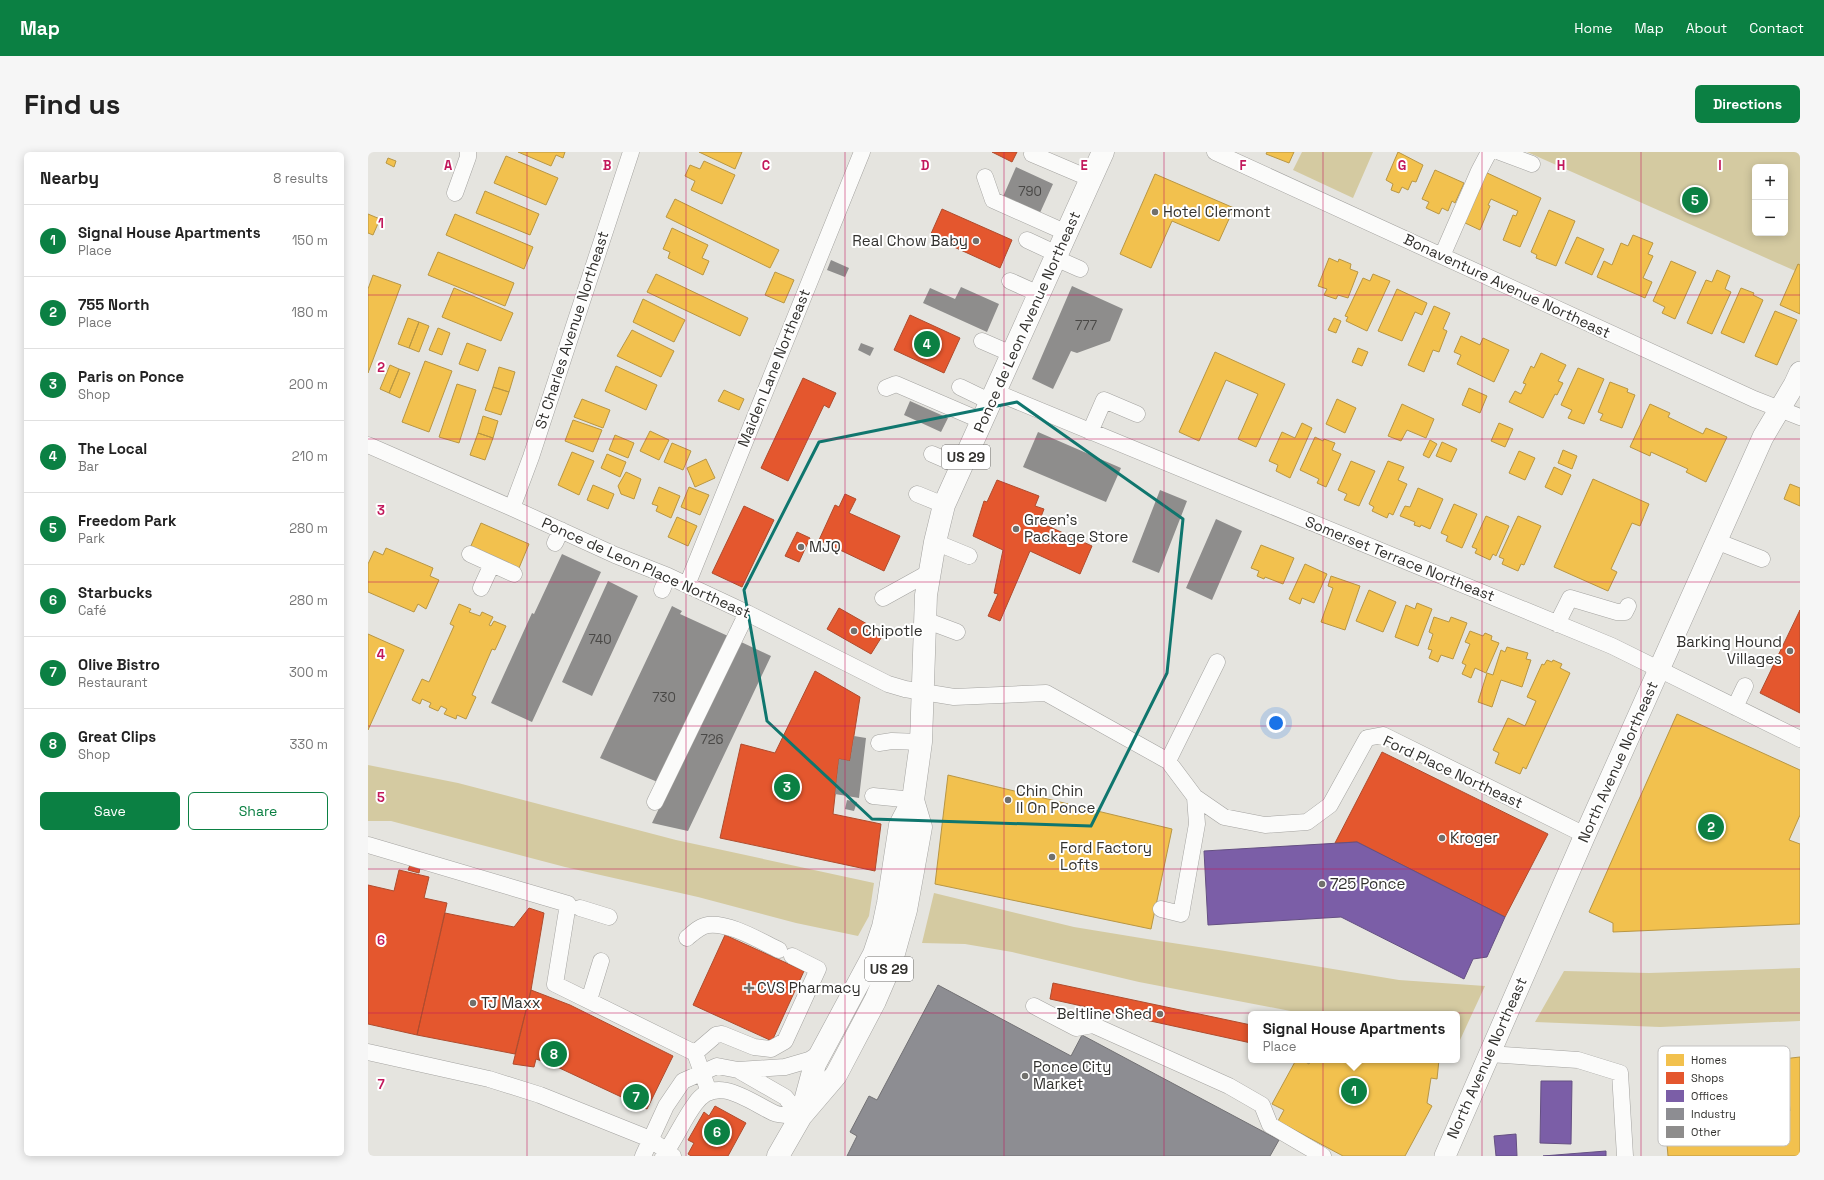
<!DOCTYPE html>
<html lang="en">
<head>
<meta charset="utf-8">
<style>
	:root { --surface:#fff; --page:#f6f6f6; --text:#222; --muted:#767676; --line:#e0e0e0; --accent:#0b8043 }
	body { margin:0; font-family:"Space Grotesk",sans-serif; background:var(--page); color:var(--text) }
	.controls { position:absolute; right:12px; top:12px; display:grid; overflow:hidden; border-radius:6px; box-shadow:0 2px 10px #0003 }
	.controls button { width:36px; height:36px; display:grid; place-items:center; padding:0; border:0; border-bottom:1px solid var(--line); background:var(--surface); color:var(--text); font:20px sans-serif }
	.you { position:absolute; left:908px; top:571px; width:14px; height:14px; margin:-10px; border:3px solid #fff; border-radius:50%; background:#1a73e8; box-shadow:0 0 0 6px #1a73e833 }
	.badge { display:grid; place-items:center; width:26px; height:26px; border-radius:50%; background:var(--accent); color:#fff; font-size:13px; font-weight:700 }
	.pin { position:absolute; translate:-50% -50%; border:2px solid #fff; box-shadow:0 1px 4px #0006 }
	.popup { position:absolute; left:880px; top:859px; width:212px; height:52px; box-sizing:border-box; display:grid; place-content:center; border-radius:6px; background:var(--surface); filter:drop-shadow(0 1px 3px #0005); font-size:13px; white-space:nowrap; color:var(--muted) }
	.popup b { font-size:15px; color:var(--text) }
	.popup::after { content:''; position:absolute; left:50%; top:100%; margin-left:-8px; border:8px solid transparent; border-top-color:var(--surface) }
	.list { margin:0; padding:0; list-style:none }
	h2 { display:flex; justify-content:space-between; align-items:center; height:52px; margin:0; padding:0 16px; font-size:17px }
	h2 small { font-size:13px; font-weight:400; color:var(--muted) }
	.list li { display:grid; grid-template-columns:26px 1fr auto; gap:12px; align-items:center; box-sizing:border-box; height:72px; padding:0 16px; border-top:1px solid var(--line) }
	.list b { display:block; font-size:15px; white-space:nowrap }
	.list p { margin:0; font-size:13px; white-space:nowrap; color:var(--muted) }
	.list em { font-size:13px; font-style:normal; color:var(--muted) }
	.actions { display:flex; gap:8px; padding:12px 16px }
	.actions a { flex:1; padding:9px 0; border:1px solid var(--accent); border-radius:6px; text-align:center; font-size:14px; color:var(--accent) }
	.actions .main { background:var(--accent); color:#fff }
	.map { position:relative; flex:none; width:1432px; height:1004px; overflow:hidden; border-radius:6px }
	header { display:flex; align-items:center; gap:24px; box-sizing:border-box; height:56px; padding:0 20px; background:var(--accent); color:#fff }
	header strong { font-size:19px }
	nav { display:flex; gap:22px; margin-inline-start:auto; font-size:14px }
	.intro { display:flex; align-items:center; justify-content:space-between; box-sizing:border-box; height:96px; padding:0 24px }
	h1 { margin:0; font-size:28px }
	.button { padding:10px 18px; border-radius:6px; background:var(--accent); color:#fff; font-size:14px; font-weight:700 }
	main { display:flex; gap:24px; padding:0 24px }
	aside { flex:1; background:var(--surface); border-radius:6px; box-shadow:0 2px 10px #0003 }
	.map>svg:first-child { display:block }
	.green { fill:#d4caa1; fill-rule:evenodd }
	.homes { fill:#f2c14e; stroke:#b89644 }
	.shops { fill:#e4572e; stroke:#af4c2e }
	.offices { fill:#7b5ea7; stroke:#655083 }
	.industry { fill:#8d8d92; stroke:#727174 }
	.building { fill:#8e8d8c }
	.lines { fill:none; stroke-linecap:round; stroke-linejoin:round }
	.minor-casing { stroke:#a4a3a0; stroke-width:17 }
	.major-casing { stroke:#a4a3a0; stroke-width:22 }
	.highway-casing { stroke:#a4a3a0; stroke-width:23 }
	.minor { stroke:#fbfbfa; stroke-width:16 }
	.major { stroke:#fbfbfa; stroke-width:21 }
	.highway { stroke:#fbfbfa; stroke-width:22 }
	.marked { fill:none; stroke:#0f766e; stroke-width:3; stroke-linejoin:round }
	.grid { fill:none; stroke:#c2185b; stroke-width:1; stroke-opacity:0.55 }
	.poi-dot { fill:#71706c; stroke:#fff; stroke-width:1.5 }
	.labels { text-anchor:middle; stroke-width:4; stroke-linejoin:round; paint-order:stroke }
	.number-label { font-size:13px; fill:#494846 }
	.shield { fill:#fff; stroke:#706f6d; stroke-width:1 }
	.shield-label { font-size:14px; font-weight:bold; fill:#32312e }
	.poi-label { font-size:15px; fill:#32312e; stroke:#fff; text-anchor:start }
	.street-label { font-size:15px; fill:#32312e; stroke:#fff }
	.key { fill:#fff; stroke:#c2c1c0; stroke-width:1 }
	.key-label { font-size:11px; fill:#32312e }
	.grid-label { font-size:13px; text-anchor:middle; font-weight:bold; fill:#c2185b; stroke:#fff; stroke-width:4; stroke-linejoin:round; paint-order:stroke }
</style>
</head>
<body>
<header>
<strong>Map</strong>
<nav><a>Home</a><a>Map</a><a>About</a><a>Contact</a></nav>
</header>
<div class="intro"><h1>Find us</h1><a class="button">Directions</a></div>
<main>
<aside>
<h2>Nearby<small>8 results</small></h2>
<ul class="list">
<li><span class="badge">1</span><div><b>Signal House Apartments</b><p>Place</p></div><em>150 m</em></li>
<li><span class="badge">2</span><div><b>755 North</b><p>Place</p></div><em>180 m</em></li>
<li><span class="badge">3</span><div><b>Paris on Ponce</b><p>Shop</p></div><em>200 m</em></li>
<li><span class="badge">4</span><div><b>The Local</b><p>Bar</p></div><em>210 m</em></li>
<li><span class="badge">5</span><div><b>Freedom Park</b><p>Park</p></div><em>280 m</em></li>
<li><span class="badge">6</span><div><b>Starbucks</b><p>Café</p></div><em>280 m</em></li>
<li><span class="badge">7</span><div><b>Olive Bistro</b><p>Restaurant</p></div><em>300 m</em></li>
<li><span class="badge">8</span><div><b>Great Clips</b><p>Shop</p></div><em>330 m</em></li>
</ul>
<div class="actions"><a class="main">Save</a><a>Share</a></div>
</aside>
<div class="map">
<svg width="1432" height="1004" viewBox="0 0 1432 1004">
	<rect width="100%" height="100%" fill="#e5e4df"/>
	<path class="green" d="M934,0H1005L985,46L925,18Z
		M1159,0H1432V121ZM1387,15H1417V81H1387Z
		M0,613L90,631L308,688L506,731L501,764L490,784L428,771L330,745L197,715L23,669H0Z
		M566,741L706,775L785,788L857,799L1031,828L1117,834L1092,888L1089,887V862H938L771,830L644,800L597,792L554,791Z
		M1432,816V869L1292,875L1167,870L1196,819L1281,821Z"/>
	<path class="homes" d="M150,0H197L195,6L188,3L183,14Z
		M331,0H374L367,17Z
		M899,0H926L921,11L898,2Z
		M1030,0L1055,13L1048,30L1044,29L1040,38L1034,35L1031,41L1023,38L1025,32L1018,28Z
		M138,4L190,26L178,53L126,31Z
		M20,6L28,9L26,15L18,11Z
		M336,9L367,23L354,52L323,38L327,29L317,24L322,13L332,17Z
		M1067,18L1096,31L1087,51L1084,49L1080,59L1074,56L1071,62L1058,56L1061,50L1054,47Z
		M1117,20L1173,46L1152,95L1135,88L1145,63L1148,64L1150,59L1123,47L1120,53L1122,54L1112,78L1095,70Z
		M787,22L866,56L851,89L804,69L783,116L752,102Z
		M117,39L171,62L162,83L108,61Z
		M307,47L411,98L402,116L298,65Z
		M1181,58L1207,69L1188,114L1168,106L1169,103L1163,100Z
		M0,62L12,67L5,83L0,81Z
		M87,62L165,95L156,117L78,83Z
		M304,76L340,93L334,106L341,109L335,123L300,106L302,100L295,97Z
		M1265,83L1285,91L1280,102L1285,104L1275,126L1284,130L1277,146L1229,125L1236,109L1244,113L1253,91L1260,94Z
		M1209,85L1236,97L1224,123L1197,111Z
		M70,100L146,131L137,154L60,123Z
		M961,106L970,110L971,107L983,112L982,117L990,120L980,146L970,143L968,147L956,143L959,137L950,134Z
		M1303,109L1328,120L1307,167L1294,161L1297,155L1285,149Z
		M1430,112L1432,113V162L1412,153Z
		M1349,118L1362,124L1357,137L1363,140L1344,182L1319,171L1338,128L1344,130Z
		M407,120L426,128L416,151L397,143Z
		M288,122L380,166L372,184L279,140Z
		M1005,122L1022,129L999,179L978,169L980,165L977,164L995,126L1002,129Z
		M5,123L33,133L0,221V137Z
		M86,136L145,161L133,189L74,165Z
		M1373,136L1386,141L1385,143L1395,148L1376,191L1353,181Z
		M1029,137L1059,151L1054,163L1047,160L1034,189L1010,179Z
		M275,147L317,168L306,190L265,170Z
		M1066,154L1082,161L1075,177L1079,179L1071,200L1065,198L1056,220L1040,213Z
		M1407,159L1429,168L1409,213L1387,204Z
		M40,166L51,170L41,196L30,192Z
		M966,166L973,169L968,181L960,178Z
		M51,170L61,174L51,200L41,196Z
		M70,176L82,181L74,203L61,198Z
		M264,178L306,199L293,225L249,204Z
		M1093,184L1112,193L1115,186L1141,198L1126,230L1089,212L1093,203L1086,200Z
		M99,191L118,198L110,219L91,212Z
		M990,196L1000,200L994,214L984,210Z
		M847,200L917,232L888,295L870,287L890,242L858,228L831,289L811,280Z
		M1173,201L1198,213L1190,229L1195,231L1189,243L1187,242L1175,266L1141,250L1147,239L1153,242L1158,232L1155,231L1163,214L1166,216Z
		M57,209L84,219L61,280L34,270Z
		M22,213L31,217L21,241L12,237Z
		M248,214L289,233L278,258L237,239Z
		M131,215L147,220L141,240L125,235Z
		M1210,216L1236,227L1216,272L1200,266L1204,258L1193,253Z
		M31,217L42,221L32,246L21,241Z
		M1242,230L1260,237L1259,240L1267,243L1254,276L1232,268L1235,262L1230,260Z
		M89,232L108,238L91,291L71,285Z
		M125,235L141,240L133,263L117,258Z
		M1101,236L1119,244L1112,261L1094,253Z
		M356,238L376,247L371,258L350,249Z
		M214,247L242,258L235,276L206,265Z
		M969,247L988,256L977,281L958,272Z
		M1034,252L1066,267L1058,286L1039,278L1033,289L1020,284Z
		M1282,252L1302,261L1300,265L1335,282L1338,276L1359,285L1338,330L1318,320L1320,317L1283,300L1282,304L1262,295Z
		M115,264L130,269L125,286L110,281Z
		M205,268L234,278L225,300L197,289Z
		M934,271L944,276L922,326L908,319L910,313L901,309L914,280L927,286Z
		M1131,271L1145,277L1137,295L1123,289Z
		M282,279L301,288L291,308L272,299Z
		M110,281L125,286L117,308L102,303Z
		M247,283L266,291L260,306L241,298Z
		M947,285L955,289L956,287L967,291L964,298L973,302L958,335L949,331L951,327L932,318Z
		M1062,288L1069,292L1061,306L1055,303Z
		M1074,290L1089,297L1083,310L1068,304Z
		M304,291L323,299L315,318L296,310Z
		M1195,298L1209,304L1204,317L1190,311Z
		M1151,299L1167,306L1157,328L1141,321Z
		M204,300L226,309L211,343L190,333Z
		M239,302L258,310L252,325L233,316Z
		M338,307L347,326L327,335L319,316Z
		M983,309L1007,319L991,354L976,348L979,342L970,338Z
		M1020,309L1036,315L1030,328L1039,332L1025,363L1021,361L1019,366L1004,359L1006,355L1001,352Z
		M1186,315L1203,323L1194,343L1177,335Z
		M258,320L273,327L266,347L253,342L250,334Z
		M1225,327L1281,352L1272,374L1264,371L1243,417L1249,420L1240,439L1186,415Z
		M1422,332L1432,336V354L1416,347Z
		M225,333L246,342L240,357L219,348Z
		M291,335L312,344L303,366L288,359L290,354L284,352Z
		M321,335L341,343L332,363L313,355Z
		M1050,336L1075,347L1062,377L1053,373L1052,375L1046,373L1047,370L1032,364L1037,354L1042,355Z
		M1086,352L1109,362L1094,396L1078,389L1080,384L1073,381Z
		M1118,364L1141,374L1128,404L1125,402L1122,408L1107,401L1109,397L1104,395Z
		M1150,364L1173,374L1156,413L1153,412L1150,419L1134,412L1136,407L1131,405Z
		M309,365L329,374L320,394L300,385Z
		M113,371L161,392L151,416L102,396Z
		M893,393L926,406L915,432L897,425L896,427L889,424L891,419L883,416Z
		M18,396L65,416L62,424L71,428L58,457L50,452L46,460L0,440V412L6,399L15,403Z
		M937,412L959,422L946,451L934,446L932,452L921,447Z
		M963,424L992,434L977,478L953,470L965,436L960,434Z
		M1001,438L1028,450L1015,480L988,469Z
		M1049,451L1064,457L1050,494L1027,485L1038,453L1047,457Z
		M91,452L103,457L101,460L112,464L114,460L125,465L121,473L123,474L126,469L138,474L127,498L124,497L104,543L108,545L98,567L89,563L88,567L76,562L79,557L73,554L70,559L61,555L63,551L54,547L52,552L44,548L54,527L61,530L86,474L82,472Z
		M1066,465L1081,470L1083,465L1099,471L1085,507L1073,503L1070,510L1061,506L1064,498L1060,497L1065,482L1061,480Z
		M1102,479L1115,484L1117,481L1124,484L1123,488L1131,491L1118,521L1107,516L1103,526L1094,522L1098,513L1094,511L1102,492L1097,490Z
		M0,482L36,498L0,578Z
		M1139,495L1160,501L1158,507L1163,508L1154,535L1133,528L1124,555L1110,550L1119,521L1125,523L1133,498L1137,500Z
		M1179,508L1184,510L1185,508L1194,512L1192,516L1202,521L1158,617L1155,615L1152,622L1127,611L1131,601L1125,598L1140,566L1157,574L1168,549L1159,545L1174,512L1176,513Z
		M1309,562L1432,618V663L1421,688L1432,692V772L1245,780V771L1221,760Z
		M580,623L804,677L783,777L567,732Z
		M1291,899L1367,902L1371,955L1352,956L1354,966L1422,959L1421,948L1402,950L1397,909L1432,905V1004H1300Z
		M928,908H934L941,912L943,908H1071L1069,927L1063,926L1059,951L1064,954L1037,1004H975L910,969L916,958L904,952Z"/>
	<path class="shops" d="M624,0H649L644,10Z
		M574,57L644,88L632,116L562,84Z
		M542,163L592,186L576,221L526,198Z
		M435,226L468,241L461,256L456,253L420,329L393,316Z
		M629,328L671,344L667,354L676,357L671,370L724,394L712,422L662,399L632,469L620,464L630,442L626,441L635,398L605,384L616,349L619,350Z
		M477,342L488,347L481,361L532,384L516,419L451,388L467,353L471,355Z
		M376,354L406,368L374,435L344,421Z
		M429,380L442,386L431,410L417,404Z
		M471,456L499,472L496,476L513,486L503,502L459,477Z
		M1432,458V561L1392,541Z
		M447,519L492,545L482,609L471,607L465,662L513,672L507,719L352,686L373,592L407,601Z
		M1014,600L1180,682L1137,765L989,690L967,691Z
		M42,713L52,716L51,721L40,718Z
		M31,718L61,725L56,746L79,751L49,883L0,872V733L26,739Z
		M161,756L176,761L163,838L147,902L49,883L77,761L146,775Z
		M357,783L436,819L404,889L325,853Z
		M685,831L883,873V891L682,847Z
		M163,838L202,853L305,904L279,957L185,913L168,907L166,915L145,912Z
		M347,954L378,971L360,1004H323L320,1002L326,991L320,988L336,960L341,964Z"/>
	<path class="offices" d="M989,690L1137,765L1119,805L1105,807L1096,827L973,765L840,773L836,699Z
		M1173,929H1204L1203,992L1172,991Z
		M1148,982L1149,1004H1128L1126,984Z
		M1238,999V1004H1175Z"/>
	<path class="industry" d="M570,833L703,904L714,883L911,988L902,1004H479L489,984L482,980L501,944L509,948Z"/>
	<path class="building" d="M648,15L685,32L671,63L634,47Z
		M463,108L481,116L477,125L459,118Z
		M704,134L755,157L742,189L709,201L703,199L685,237L664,227Z
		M593,135L631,152L619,180L555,151L562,136L587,147Z
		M493,191L506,196L502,204L490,198Z
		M542,249L580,266L573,280L536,263Z
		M670,280L753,316L738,350L655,315Z
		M792,338L819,349L791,421L764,410Z
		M848,367L874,379L844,448L818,436Z
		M194,402L233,420L164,570L123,551L164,461L166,462Z
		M240,429L270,444L224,544L194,530Z
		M304,454L314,459L312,462L360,484L292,631L232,606Z
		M371,489L403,504L320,679L284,671Z
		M486,584L498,586L491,646L467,642L471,607L482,609Z
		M479,648L489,650L486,659L477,657Z"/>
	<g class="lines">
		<defs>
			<path id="minor" d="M847,0L1386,247L1432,265
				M1132,0L1164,12
				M664,2L723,27
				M617,25L625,48L699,81
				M87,41L100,5V0
				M659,88L689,102
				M1074,104L1111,19L1121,0
				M687,106L712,117
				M642,129L671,142
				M614,189L644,202
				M592,235L623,250
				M518,236L528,232L614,269
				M627,240L1244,494L1432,587
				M722,280L736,248L769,262
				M0,293L144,356L247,403L300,424L379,461L520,532L537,537L586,545L678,541L800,609L827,645L856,665L897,673L939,670L962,653L999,586L1015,583L1217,683
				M564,302L594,315
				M549,342L576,353
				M144,356L163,305L263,0
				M1348,389L1394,407
				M567,390L601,404
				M187,391L193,378
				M102,402L146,422
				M319,433L494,0
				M113,436L124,412
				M294,438L300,424
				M515,446L562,420
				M557,468L589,480
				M1189,472L1202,446L1249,460H1257L1260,454
				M1367,555L1377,534
				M511,591L524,589L553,590
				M800,609L849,510
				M505,644L545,648
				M287,650L379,461
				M0,693L200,752L187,832L327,901L341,940
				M212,756L241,765
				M793,757L813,762L829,672L827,645
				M319,786C325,781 332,774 340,773C361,770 392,789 411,798
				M221,848L233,809
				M666,854L708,876L725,873L861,934L894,953L902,973L955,1004
				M0,900L121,927L172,943L282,987L305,1004
				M327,901L348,883L354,882L386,895L403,897L417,889L450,817L424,804
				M1121,902L1210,908L1252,921L1257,1004
				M370,918L417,945L433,964
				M275,1004L298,954L315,929L349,914L370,918L417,915L441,908L454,900
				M295,1004C307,988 315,968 327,952C348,921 382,950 406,961C413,964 425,963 433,964"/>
			<path id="major" d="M1077,1004L1217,683L1395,285L1426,233L1432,220"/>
			<path id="highway" d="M433,964L447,912L506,802L515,775L520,751L532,673L545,648L553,590L558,443L567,390L576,353L735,0
				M410,1004L433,964L468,923L507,849L523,812L538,758L553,675L545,648"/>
		</defs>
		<use href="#minor" class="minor-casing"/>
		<use href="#major" class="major-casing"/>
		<use href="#highway" class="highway-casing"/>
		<use href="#minor" class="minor"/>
		<use href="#major" class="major"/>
		<use href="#highway" class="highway"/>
	</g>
	<path class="marked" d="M649,250L815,367L799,521L723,674L504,667L399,569L376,438L451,290Z"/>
	<path class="grid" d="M159,0V1004M318,0V1004M477,0V1004M636,0V1004M796,0V1004M955,0V1004M1114,0V1004M1273,0V1004M0,143H1432M0,287H1432M0,430H1432M0,574H1432M0,717H1432M0,861H1432"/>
	<g class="poi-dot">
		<circle cx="787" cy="60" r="4"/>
		<circle cx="608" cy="89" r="4"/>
		<circle cx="648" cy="377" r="4"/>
		<circle cx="433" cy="395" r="4"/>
		<circle cx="486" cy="479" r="4"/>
		<circle cx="1422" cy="499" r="4"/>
		<circle cx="640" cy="648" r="4"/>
		<circle cx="1074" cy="686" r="4"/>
		<circle cx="684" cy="705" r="4"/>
		<circle cx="954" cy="732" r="4"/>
		<path d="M379 830h4v4h4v4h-4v4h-4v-4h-4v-4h4z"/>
		<circle cx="105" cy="851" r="4"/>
		<circle cx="792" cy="862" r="4"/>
		<circle cx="657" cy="924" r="4"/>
	</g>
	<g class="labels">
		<g class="number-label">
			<text x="662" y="44">790</text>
			<text x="718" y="178">777</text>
			<text x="232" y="492">740</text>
			<text x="296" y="550">730</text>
			<text x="344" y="592">726</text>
		</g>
		<g class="shield">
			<rect x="574" y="293" width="48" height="24" rx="3"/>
			<rect x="497" y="805" width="48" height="24" rx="3"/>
		</g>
		<g class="shield-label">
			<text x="598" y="310">US 29</text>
			<text x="521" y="822">US 29</text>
		</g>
		<g class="poi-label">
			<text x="795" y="65">Hotel Clermont</text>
			<text x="600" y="94" text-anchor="end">Real Chow Baby</text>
			<text x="656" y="373">Green's<tspan x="656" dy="17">Package Store</tspan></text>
			<text x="441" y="400">MJQ</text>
			<text x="494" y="484">Chipotle</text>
			<text x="1414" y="495" text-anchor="end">Barking Hound<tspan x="1414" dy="17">Villages</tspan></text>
			<text x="648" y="644">Chin Chin<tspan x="648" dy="17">II On Ponce</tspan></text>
			<text x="1082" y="691">Kroger</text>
			<text x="692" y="701">Ford Factory<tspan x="692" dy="17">Lofts</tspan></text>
			<text x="962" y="737">725 Ponce</text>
			<text x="389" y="841">CVS Pharmacy</text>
			<text x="113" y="856">TJ Maxx</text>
			<text x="784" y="867" text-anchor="end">Beltline Shed</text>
			<text x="665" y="920">Ponce City<tspan x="665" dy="17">Market</tspan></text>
		</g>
		<g class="street-label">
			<text transform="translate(1139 134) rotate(25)" y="5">Bonaventure Avenue Northeast</text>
			<text transform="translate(659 170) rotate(-66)" y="5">Ponce de Leon Avenue Northeast</text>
			<text transform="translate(204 178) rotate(-72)" y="5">St Charles Avenue Northeast</text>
			<text transform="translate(406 216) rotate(-68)" y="5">Maiden Lane Northeast</text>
			<text transform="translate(1032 407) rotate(22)" y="5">Somerset Terrace Northeast</text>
			<text transform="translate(278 416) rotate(24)" y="5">Ponce de Leon Place Northeast</text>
			<text transform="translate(1250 610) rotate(-66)" y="5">North Avenue Northeast</text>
			<text transform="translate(1085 620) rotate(25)" y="5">Ford Place Northeast</text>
			<text transform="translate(1119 906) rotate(-66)" y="5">North Avenue Northeast</text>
		</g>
	</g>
	<rect x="1290" y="894" width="132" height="100" rx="6" class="key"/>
	<rect x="1298" y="902" width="18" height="12" fill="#f2c14e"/>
	<rect x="1298" y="920" width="18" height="12" fill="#e4572e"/>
	<rect x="1298" y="938" width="18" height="12" fill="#7b5ea7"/>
	<rect x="1298" y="956" width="18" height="12" fill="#8d8d92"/>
	<rect x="1298" y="974" width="18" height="12" fill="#8e8d8c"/>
	<g class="key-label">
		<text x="1323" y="912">Homes</text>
		<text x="1323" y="930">Shops</text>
		<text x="1323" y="948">Offices</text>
		<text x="1323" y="966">Industry</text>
		<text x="1323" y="984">Other</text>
	</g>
	<g class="grid-label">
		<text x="80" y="18">A</text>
		<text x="239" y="18">B</text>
		<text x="398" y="18">C</text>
		<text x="557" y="18">D</text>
		<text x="716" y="18">E</text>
		<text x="875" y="18">F</text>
		<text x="1034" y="18">G</text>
		<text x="1193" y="18">H</text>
		<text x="1352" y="18">I</text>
		<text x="13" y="76">1</text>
		<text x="13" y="220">2</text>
		<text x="13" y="363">3</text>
		<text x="13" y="507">4</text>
		<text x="13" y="650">5</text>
		<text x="13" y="793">6</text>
		<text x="13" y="937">7</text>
	</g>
</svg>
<div class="controls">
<button>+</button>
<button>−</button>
</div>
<div class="you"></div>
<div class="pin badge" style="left:986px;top:939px">1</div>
<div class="popup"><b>Signal House Apartments</b>Place</div>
<div class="pin badge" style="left:1343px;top:675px">2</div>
<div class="pin badge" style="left:419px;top:635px">3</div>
<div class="pin badge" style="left:559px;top:192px">4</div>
<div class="pin badge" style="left:1327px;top:48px">5</div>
<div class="pin badge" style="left:349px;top:980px">6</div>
<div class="pin badge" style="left:268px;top:945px">7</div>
<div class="pin badge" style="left:186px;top:902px">8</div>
</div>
</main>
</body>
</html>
